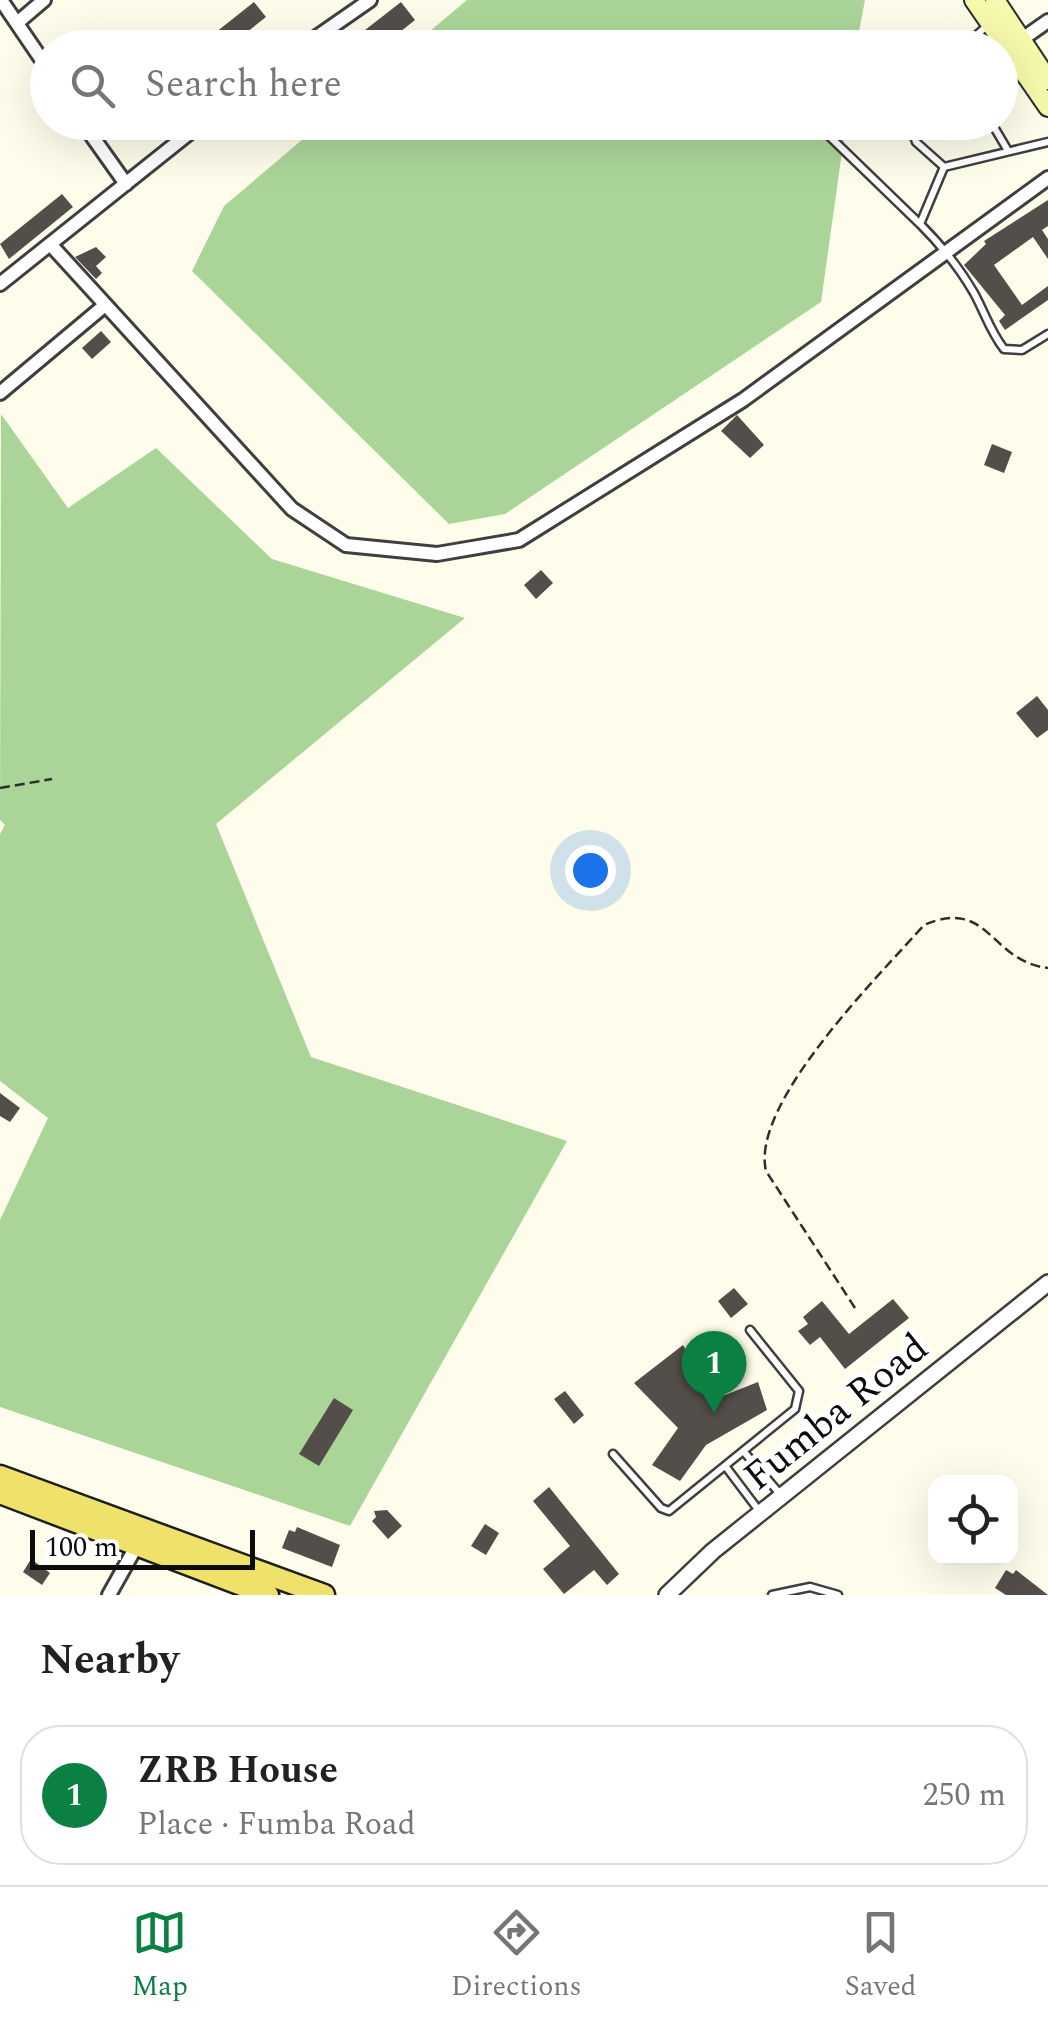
<!DOCTYPE html>
<html lang="en">
<head>
<meta charset="utf-8">
<style>
	:root { --surface:#fff; --page:#f6f6f6; --text:#222; --muted:#767676; --line:#e0e0e0; --accent:#0b8043 }
	body { margin:0; font-family:Spectral,serif; background:var(--page); color:var(--text) }
	.controls { position:absolute; right:30px; bottom:30px; display:grid; overflow:hidden; border-radius:20px; box-shadow:0 10px 40px #0002 }
	.controls button { width:90px; height:90px; display:grid; place-items:center; padding:0; border:0; border-bottom:2px solid var(--line); background:var(--surface); color:var(--text); font:50px sans-serif }
	.scale { position:absolute; left:30px; bottom:25px; width:225px; box-sizing:border-box; padding-left:10px; border:5px solid #0c0c0c; border-top:0; font-size:28px; line-height:35px; white-space:nowrap; color:#0c0c0c; -webkit-text-stroke:8px #fff; paint-order:stroke }
	.you { position:absolute; left:590px; top:870px; width:35px; height:35px; margin:-25px; border:8px solid #fff; border-radius:50%; background:#1a73e8; box-shadow:0 0 0 15px #1a73e833 }
	.badge { display:grid; place-items:center; width:65px; height:65px; border-radius:50%; background:var(--accent); color:#fff; font-size:32px; font-weight:700 }
	.pin { position:absolute; translate:-50% -82px; filter:drop-shadow(0 2px 5px #0008) }
	.pin::after { content:''; position:absolute; top:52px; width:35px; height:30px; background:inherit; clip-path:polygon(0 0,100% 0,50% 100%) }
	.list { margin:0; padding:0; list-style:none }
	h2 { display:flex; justify-content:space-between; align-items:center; height:130px; margin:0; padding:0 40px; font-size:42px }
	h2 small { font-size:32px; font-weight:400; color:var(--muted) }
	.list li { display:grid; grid-template-columns:65px 1fr auto; gap:30px; align-items:center; box-sizing:border-box; height:140px; margin:0 20px 20px; padding:0 20px; border:2px solid var(--line); border-radius:40px }
	.list b { display:block; font-size:38px; white-space:nowrap }
	.list p { margin:0; font-size:32px; white-space:nowrap; color:var(--muted) }
	.list em { font-size:32px; font-style:normal; color:var(--muted) }
	.icon { flex:none; width:55px; height:55px; fill:none; stroke:currentColor; stroke-width:2; stroke-linecap:round; stroke-linejoin:round }
	.map { position:relative; flex:none; width:1048px; height:1595px; overflow:hidden }
	.search { position:absolute; background:var(--surface); box-shadow:0 10px 40px #0002; left:30px; right:30px; top:30px; height:110px; display:flex; align-items:center; gap:25px; box-sizing:border-box; padding:0 35px; border-radius:55px; color:var(--muted); font-size:38px }
	.sheet { height:290px; background:var(--surface) }
	nav { display:flex; justify-content:space-around; align-items:center; box-sizing:border-box; height:140px; border-top:2px solid var(--line); background:var(--surface); font-size:28px; color:var(--muted) }
	nav a { display:grid; justify-items:center; gap:5px }
	nav .on { color:var(--accent) }
	.map>svg:first-child { display:block }
	.forest { fill:#abd598 }
	.building { fill:#534e49 }
	.lines { fill:none; stroke-linecap:round; stroke-linejoin:round }
	.service-casing { stroke:#3f3f3f; stroke-width:11 }
	.minor-casing { stroke:#3f3f3f; stroke-width:18 }
	.tertiary-casing { stroke:#3f3f3f; stroke-width:20 }
	.secondary-casing { stroke:#2e2e2e; stroke-width:22 }
	.primary-casing { stroke:#1d1d1d; stroke-width:25 }
	.path { stroke:#2e2e2e; stroke-width:2.5; stroke-dasharray:10 5; stroke-linecap:butt }
	.service { stroke:#fff; stroke-width:6 }
	.minor { stroke:#fff; stroke-width:12 }
	.tertiary { stroke:#fff; stroke-width:15 }
	.secondary { stroke:#f6f9ab; stroke-width:18 }
	.primary { stroke:#efe26a; stroke-width:20 }
	.labels { text-anchor:middle; stroke-width:10; stroke-linejoin:round; paint-order:stroke }
	.street-label { font-size:40px; fill:#0c0c0c; stroke:#fff }
</style>
</head>
<body>
<div class="map">
<svg width="1048" height="1595" viewBox="0 0 1048 1595">
	<rect width="100%" height="100%" fill="#fefdeb"/>
	<path class="forest" d="M467,0H865L856,47H411Z
		M322,123H846L821,302L505,514L449,524L192,271L224,206Z
		M1,414L68,508L156,448L272,559L465,618L216,824L311,1057L567,1141L350,1526L0,1407V1220L48,1118L0,1081V834L5,825L0,820Z"/>
	<path class="building" d="M254,2L266,17L227,48H196Z
		M401,2L415,20L380,48H342Z
		M99,122H135L113,140Z
		M62,194L73,207L9,259L0,244Z
		M1048,200V226L1042,230L1048,239V259L1033,237L994,265L1022,305L1048,286V300L1005,330L999,321L1005,315L964,265L986,244L984,241Z
		M96,247L106,257L96,266L102,273L96,279L75,257Z
		M101,331L111,342L92,359L82,348Z
		M737,415L764,445L750,458L721,431Z
		M992,444L1012,452L1004,473L984,465Z
		M541,570L553,583L536,599L524,585Z
		M1037,696L1048,710V730L1037,738L1016,713Z
		M0,1093L20,1108L10,1122L0,1116Z
		M734,1288L748,1304L731,1318L718,1301Z
		M893,1299L909,1318L845,1369L820,1337L810,1345L798,1331L808,1324L803,1317L822,1301L849,1334Z
		M683,1345L715,1399L758,1382L767,1410L706,1445L680,1481L652,1465L678,1428L634,1383Z
		M565,1391L584,1415L574,1424L554,1399Z
		M334,1398L353,1410L319,1466L299,1454Z
		M549,1487L619,1574L607,1585L594,1570L564,1594L543,1569L570,1546L533,1501Z
		M387,1510L402,1526L388,1539L372,1521L376,1517L374,1511Z
		M485,1524L499,1533L486,1555L471,1546Z
		M297,1527L340,1545L332,1567L282,1548L289,1530L295,1532Z
		M31,1559L50,1573L42,1585L23,1572Z
		M1006,1570L1013,1574L1016,1570L1048,1595H1006L995,1588Z"/>
	<g class="lines">
		<defs>
			<path id="service" d="M962,48L988,25
				M909,122L916,142L944,167L1048,142
				M991,122L1007,149
				M826,133L920,224
				M944,167L920,224C941,245 959,267 974,293C985,313 990,331 1004,349L1022,350L1048,334
				M745,1453L780,1494
				M613,1454L661,1508L669,1511L795,1409L799,1391L750,1330
				M726,1467L760,1512
				M772,1595L810,1587L838,1595"/>
			<path id="minor" d="M1,0L48,69
				M17,23L44,0
				M1021,40L1048,21
				M301,48L370,0
				M82,122L126,184
				M50,244L292,509L346,545L437,554L519,540L743,400L1048,178
				M0,284L203,122
				M0,393L104,306
				M109,1595L137,1545"/>
			<path id="tertiary" d="M667,1595L713,1551L1048,1283"/>
			<path id="secondary" d="M974,0L1048,107
				M995,0L1048,80"/>
			<path id="primary" d="M0,1476L324,1595
				M0,1493L268,1595"/>
		</defs>
		<use href="#service" class="service-casing"/>
		<use href="#minor" class="minor-casing"/>
		<use href="#tertiary" class="tertiary-casing"/>
		<use href="#secondary" class="secondary-casing"/>
		<use href="#primary" class="primary-casing"/>
		<path class="path" d="M0,788L52,779
			M855,1308L766,1171C750,1103 880,975 924,925C990,897 989,961 1048,968"/>
		<use href="#service" class="service"/>
		<use href="#minor" class="minor"/>
		<use href="#tertiary" class="tertiary"/>
		<use href="#secondary" class="secondary"/>
		<use href="#primary" class="primary"/>
	</g>
	<g class="labels">
		<g class="street-label">
			<text transform="translate(835 1411) rotate(-39)" y="14">Fumba Road</text>
		</g>
	</g>
</svg>
<div class="controls">
<button><svg class="icon" aria-label="locate" viewBox="0 0 24 24"><circle cx="12" cy="12" r="6"/><path d="M12 2v4M12 18v4M2 12h4M18 12h4"/></svg></button>
</div>
<div class="scale">100 m</div>
<div class="you"></div>
<div class="pin badge" style="left:714px;top:1413px">1</div>
<div class="search"><svg class="icon" aria-label="search" viewBox="0 0 24 24"><circle cx="10" cy="10" r="6"/><path d="M15 15l6 6"/></svg>Search here</div>
</div>
<section class="sheet">
<h2>Nearby<small></small></h2>
<ul class="list">
<li><span class="badge">1</span><div><b>ZRB House</b><p>Place · Fumba Road</p></div><em>250 m</em></li>
</ul>
</section>
<nav>
<a class="on"><svg class="icon" aria-label="map" viewBox="0 0 24 24"><path d="M3 6l6-2 6 2 6-2v14l-6 2-6-2-6 2zM9 4v14M15 6v14"/></svg>Map</a>
<a><svg class="icon" aria-label="directions" viewBox="0 0 24 24"><path d="M12 3l9 9-9 9-9-9zM9 14v-3h6M13 9l2 2-2 2"/></svg>Directions</a>
<a><svg class="icon" aria-label="saved" viewBox="0 0 24 24"><path d="M7 4h10v16l-5-4-5 4z"/></svg>Saved</a>
</nav>
</body>
</html>
